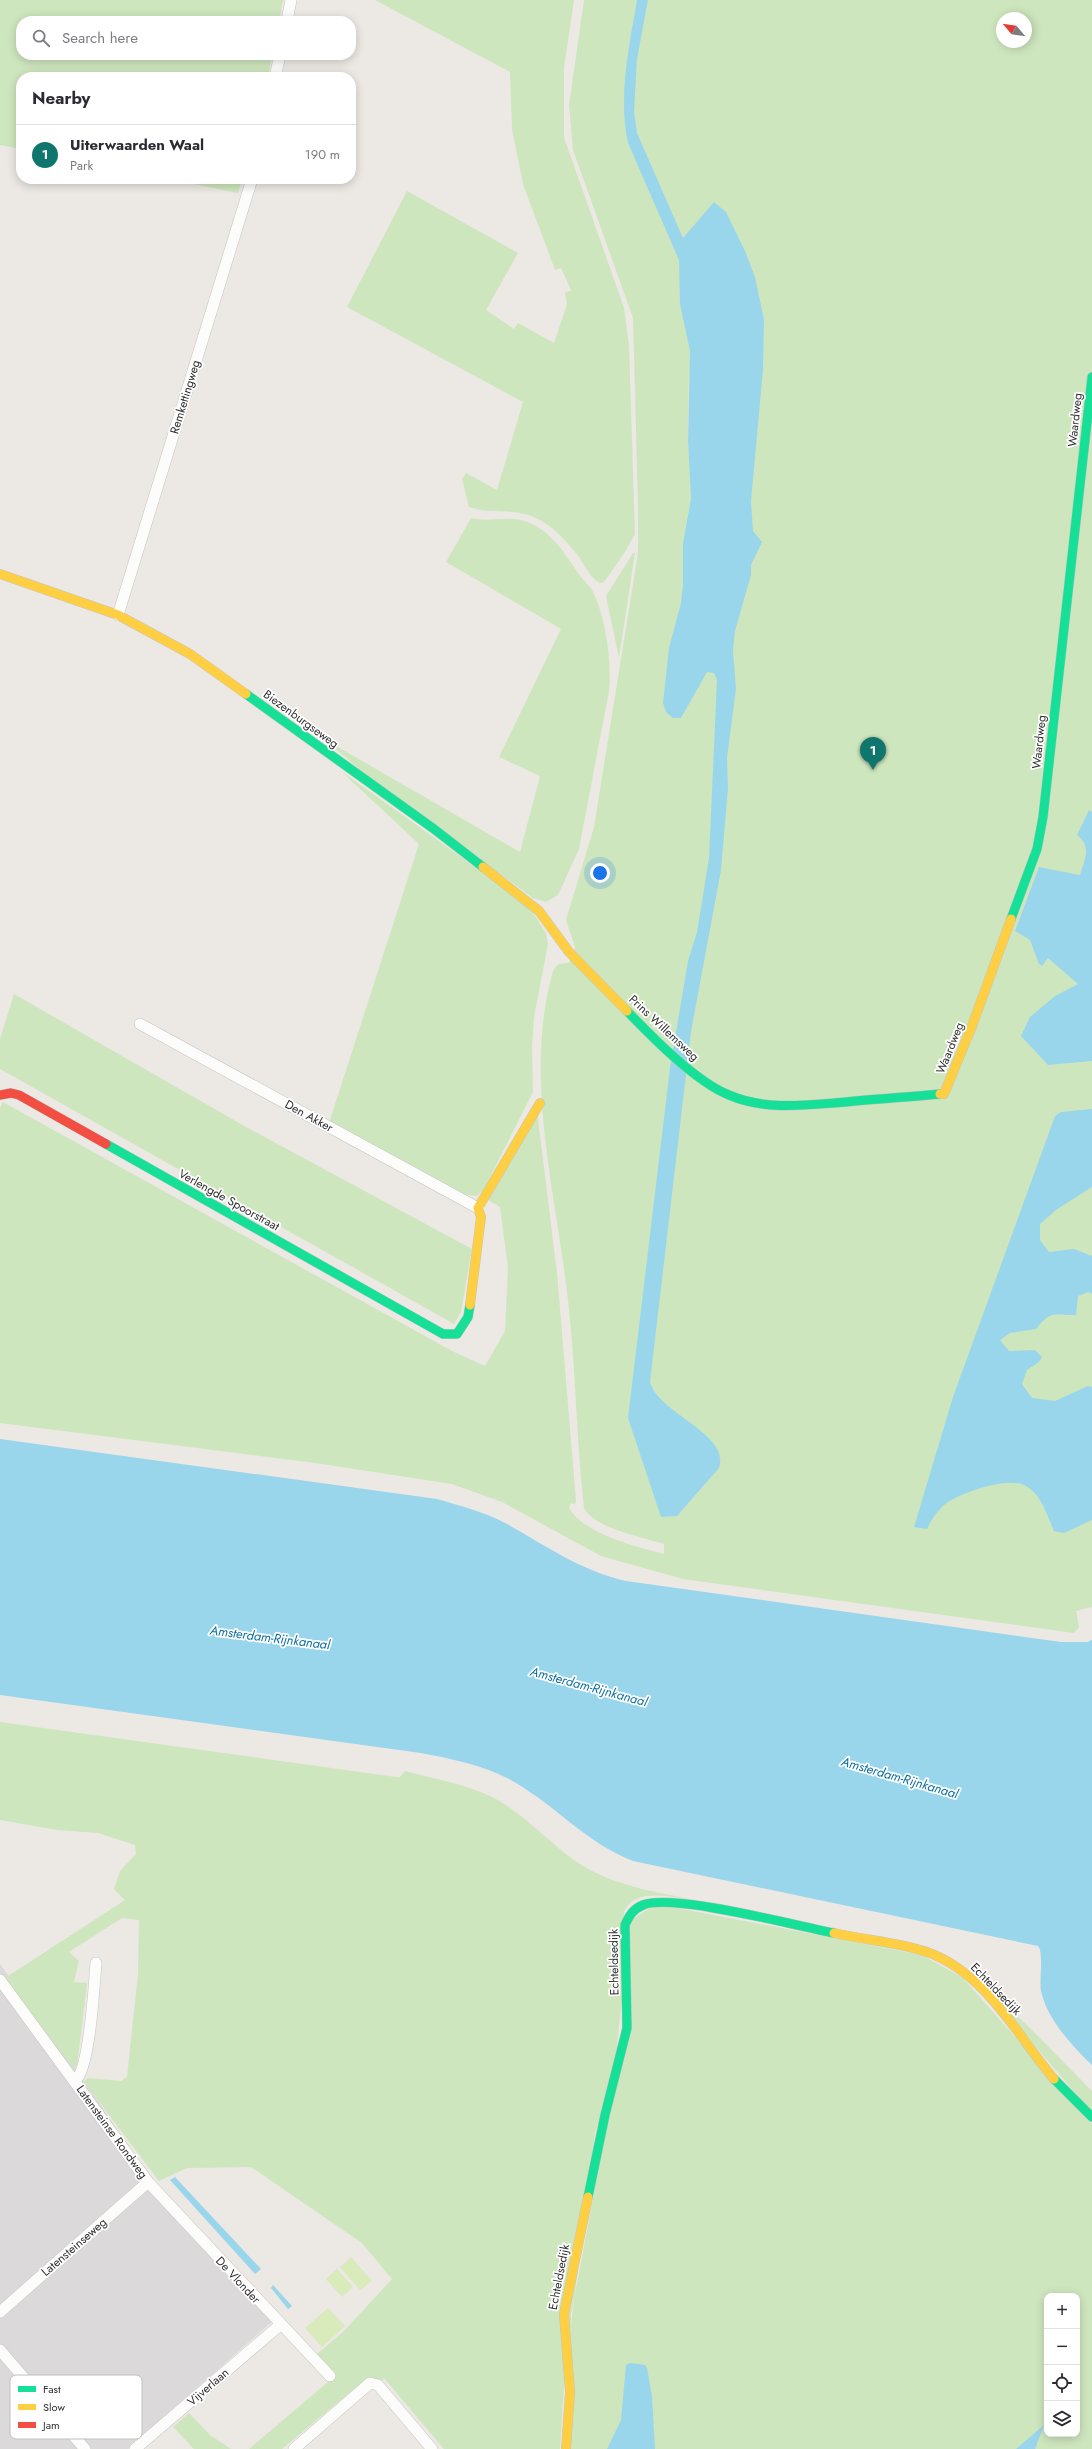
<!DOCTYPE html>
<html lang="en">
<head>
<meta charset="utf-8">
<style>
	:root { --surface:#fff; --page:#f7f7f7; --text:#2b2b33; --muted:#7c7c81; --line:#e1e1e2; --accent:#0f766e }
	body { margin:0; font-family:Jost,sans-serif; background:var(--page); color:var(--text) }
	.controls { position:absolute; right:12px; bottom:12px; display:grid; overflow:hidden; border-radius:8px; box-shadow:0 2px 10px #0003 }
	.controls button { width:36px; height:36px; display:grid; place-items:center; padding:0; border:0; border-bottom:1px solid var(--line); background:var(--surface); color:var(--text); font:20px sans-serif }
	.compass { position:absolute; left:996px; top:12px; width:36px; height:36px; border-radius:50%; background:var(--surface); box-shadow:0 2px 10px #0003; rotate:299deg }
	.you { position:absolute; left:600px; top:873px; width:14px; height:14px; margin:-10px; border:3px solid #fff; border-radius:50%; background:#1a73e8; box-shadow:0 0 0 6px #1a73e833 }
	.badge { display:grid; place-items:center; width:26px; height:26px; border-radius:50%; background:var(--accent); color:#fff; font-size:13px; font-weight:700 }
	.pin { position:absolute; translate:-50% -33px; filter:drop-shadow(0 1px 2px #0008) }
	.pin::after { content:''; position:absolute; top:21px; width:14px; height:12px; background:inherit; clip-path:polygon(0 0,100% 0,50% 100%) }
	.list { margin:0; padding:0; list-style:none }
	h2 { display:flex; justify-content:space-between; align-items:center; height:52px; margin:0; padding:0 16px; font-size:17px }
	h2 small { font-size:13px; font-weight:400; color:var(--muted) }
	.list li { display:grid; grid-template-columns:26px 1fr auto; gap:12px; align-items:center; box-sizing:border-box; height:60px; padding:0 16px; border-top:1px solid var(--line) }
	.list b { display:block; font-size:15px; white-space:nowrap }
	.list p { margin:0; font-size:13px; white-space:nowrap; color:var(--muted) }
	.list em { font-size:13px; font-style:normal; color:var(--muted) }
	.icon { flex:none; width:22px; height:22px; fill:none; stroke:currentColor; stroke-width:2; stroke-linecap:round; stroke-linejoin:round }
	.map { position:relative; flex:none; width:1092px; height:2449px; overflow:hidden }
	.search { position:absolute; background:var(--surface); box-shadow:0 2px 10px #0003; left:16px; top:16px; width:340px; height:44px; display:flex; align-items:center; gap:10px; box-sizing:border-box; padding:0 14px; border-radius:16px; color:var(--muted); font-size:15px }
	.panel { position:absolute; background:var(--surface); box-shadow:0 2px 10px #0003; left:16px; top:72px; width:340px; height:112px; border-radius:16px }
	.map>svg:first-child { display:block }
	.industrial { fill:#dcd9db }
	.green { fill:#cee6be; fill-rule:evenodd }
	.pitch { fill:#d9eabb }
	.water { fill:#99d6ec }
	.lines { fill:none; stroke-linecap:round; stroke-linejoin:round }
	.street-casing { stroke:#c5c4c5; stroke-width:12 }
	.fast-casing { stroke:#c5c4c5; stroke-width:10 }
	.slow-casing { stroke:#c5c4c5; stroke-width:10 }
	.jam-casing { stroke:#c5c4c5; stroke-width:10 }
	.street { stroke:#fcfcfb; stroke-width:11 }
	.fast { stroke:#16e098; stroke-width:9 }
	.slow { stroke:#ffcf43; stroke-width:9 }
	.jam { stroke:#f24e42; stroke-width:9 }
	.labels { text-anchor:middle; stroke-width:3.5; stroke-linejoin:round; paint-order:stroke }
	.street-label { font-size:12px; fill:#2e2e2e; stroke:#fff }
	.water-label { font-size:13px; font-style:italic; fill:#0d6fa3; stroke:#fff }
	.key { fill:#fff; stroke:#c0c0c0; stroke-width:1 }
	.key-label { font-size:11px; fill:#2e2e2e }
</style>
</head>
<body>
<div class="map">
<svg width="1092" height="2449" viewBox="0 0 1092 2449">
	<rect width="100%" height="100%" fill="#ece8e4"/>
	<path class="industrial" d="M0,1964L74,2066L153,2182L275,2319L128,2449H0Z"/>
	<path class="green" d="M0,0H283L279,21H21V55H272L268,77H21V149L0,145Z
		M375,0H574L564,68V137L624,308L629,345L635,534L625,552L604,582L600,583C590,578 585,566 579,557C568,543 554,527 538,519C516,507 492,515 469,507L462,479L466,473L497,490L523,402L347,307L407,191L518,253L486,310L514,329L518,323L554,343L567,304L565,293L571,290L561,268L555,270L524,187L519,164L512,129L510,72Z
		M584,0H1092V1607L1076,1611L1079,1627L1074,1633L683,1579L601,1556L502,1502L452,1484L315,1463L0,1423V1108L3,1102L452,1351L485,1366L505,1331L508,1268L500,1207L488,1200L537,1111L557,1273L576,1501L575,1504L571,1503L569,1508C584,1534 637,1547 664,1554V1544C643,1537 595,1529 584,1508C576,1439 576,1369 568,1300C556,1193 523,1076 553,971C557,963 561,963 569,963L575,947L566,920L594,827L638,553V506L633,318L573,150L569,105ZM1002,18H1026V42H1002ZM689,362L692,486L688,440Z
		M169,179H242L238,193Z
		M471,518C491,523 510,514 530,523C554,533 567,558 582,578C586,583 591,587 593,592C606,618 612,663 609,691L579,849L558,895L546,902L533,898L370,778L324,739L520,852L540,776L499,757L561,629L446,562Z
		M633,553H635L619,658L606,596Z
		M341,771L528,905L546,933L548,944L534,1017L532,1046L533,1092L484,1189L477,1196L461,1194L329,1123L419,844Z
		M14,994L246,1127L472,1249L461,1312L454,1324L0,1069V1039Z
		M0,1722L396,1777H400L405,1771C434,1779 465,1784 492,1797C524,1813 548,1842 577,1862C610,1885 656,1892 695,1900C673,1898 635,1886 624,1912L623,2031L595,2134L565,2372L560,2449H444L384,2378L381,2381L371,2378L355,2388L282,2449H249L335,2376L316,2355L344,2331L392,2279L362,2243L251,2167L187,2168L159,2181L84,2082L88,2078L121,2081L127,2077L138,1974L139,1920L122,1918L69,1952L79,1961L74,1982L87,1983L77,2066L73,2068L5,1978L125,1900L114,1889L120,1871L136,1854L135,1845L98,1833L57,1830L0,1820Z
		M656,1904L922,1955L963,1978L1092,2124V2449H569L571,2315L611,2103L630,1921ZM1047,2296H1077V2434H1047Z
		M987,1989L1026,2024L1092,2091V2113Z
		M189,2413L210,2435L231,2449H194L173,2427Z"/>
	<path class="pitch" d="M351,2257L372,2281L360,2290L340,2267Z
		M337,2269L353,2287L342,2297L326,2279Z
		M328,2308L345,2326L322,2347L305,2328Z"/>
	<path class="water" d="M637,0H648L637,59L634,112L637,133L683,238L714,202L726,212L745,251L755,277L764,320L763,370L751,501L753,531L762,542L751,565V575L735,631L733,651L736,689L727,758L728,788L721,870L691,1032L650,1382C659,1414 731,1434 719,1468L677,1516L661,1517L628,1418L670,1068L688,961L697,932L709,858L717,680L714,673L707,672L681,718H673L666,712L663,703L669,648L681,603L683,585V544L691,499L688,440L690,351L680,304L679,260L628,143C618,96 629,47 637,0Z
		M1089,810L1092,812V1061L1048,1065L1021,1036L1030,1017L1055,996L1078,984L1048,958L1042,966L1039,964L1030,940L1015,931L1039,867L1080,875C1085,858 1092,847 1077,835Z
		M1092,1109V1187L1056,1210L1040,1224V1240L1049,1252L1074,1249L1092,1256V1294L1089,1292L1078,1296L1076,1315C1054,1316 1052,1309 1036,1329L1010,1333L1000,1340L1009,1351L1035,1350L1042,1357L1039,1362L1027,1370L1022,1384L1032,1398L1055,1401L1088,1386L1092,1387V1520L1064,1533L1054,1531C1047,1515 1041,1493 1024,1485C1006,1477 964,1492 948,1502C939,1508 931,1520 927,1529L914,1527L953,1397L1055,1116L1061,1112Z
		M0,1439L437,1499C461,1506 485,1512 507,1524C546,1546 581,1571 626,1581L1061,1642H1087L1092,1640V2065C1072,2046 1047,2019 1041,1991C1039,1980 1044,1953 1038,1946L633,1861C588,1843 564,1814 524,1788C493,1767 457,1760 421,1753L0,1695Z
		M175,2177L261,2269L255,2274L170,2180Z
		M273,2285L292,2306L288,2309L271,2288Z
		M630,2363L645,2365L647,2368L652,2396L655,2449H607L621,2420L626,2365Z
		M1044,2425L1035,2449H1016Z"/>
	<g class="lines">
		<defs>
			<path id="street" d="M287,21L291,0
				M275,77L280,55
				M118,615L252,179
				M140,1024L478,1208
				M0,1980L148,2182L330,2376
				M75,2081C90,2069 94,1986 96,1963
				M0,2312L148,2182
				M0,2350L85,2449
				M135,2449L280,2325
				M294,2449L370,2383L378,2385L432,2449"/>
			<path id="fast" d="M246,694L434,829L483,867
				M1011,919L1037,849L1043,817L1092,377
				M627,1011C652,1037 696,1082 729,1095C766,1111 807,1105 846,1102C877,1099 908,1097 940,1094
				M106,1144L443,1334H457L468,1317L470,1305
				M1054,2079L1092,2117
				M588,2197L605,2115L627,2028L625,1925C629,1916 633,1909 643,1905C672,1893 797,1926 834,1933"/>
			<path id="slow" d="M0,574L118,615L190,654L246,694
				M483,867L539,911L569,952L627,1011
				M940,1094H944L972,1026L1011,919
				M470,1305L481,1217L478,1208L540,1103
				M834,1933C864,1940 898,1942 927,1952C986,1973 1016,2034 1054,2079
				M566,2449L570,2392L564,2314L588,2197"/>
			<path id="jam" d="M0,1095L11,1093L19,1095L106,1144"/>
		</defs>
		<use href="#street" class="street-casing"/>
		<use href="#fast" class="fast-casing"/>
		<use href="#slow" class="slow-casing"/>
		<use href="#jam" class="jam-casing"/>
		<use href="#street" class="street"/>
		<use href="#fast" class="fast"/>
		<use href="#slow" class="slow"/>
		<use href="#jam" class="jam"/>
	</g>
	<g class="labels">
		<g class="street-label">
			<text transform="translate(185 397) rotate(-73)" y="4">Remkettingweg</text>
			<text transform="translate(1075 420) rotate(-84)" y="4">Waardweg</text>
			<text transform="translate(301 719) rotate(36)" y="4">Biezenburgseweg</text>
			<text transform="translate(1039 742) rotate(-84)" y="4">Waardweg</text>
			<text transform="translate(664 1028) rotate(43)" y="4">Prins Willemsweg</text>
			<text transform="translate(950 1048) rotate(-68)" y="4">Waardweg</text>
			<text transform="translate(309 1116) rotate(29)" y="4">Den Akker</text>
			<text transform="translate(229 1200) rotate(29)" y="4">Verlengde Spoorstraat</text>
			<text transform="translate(614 1962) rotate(-91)" y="4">Echteldsedijk</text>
			<text transform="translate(996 1989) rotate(46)" y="4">Echteldsedijk</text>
			<text transform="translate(112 2132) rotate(54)" y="4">Latensteinse Rondweg</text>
			<text transform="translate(74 2247) rotate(-41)" y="4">Latensteinseweg</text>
			<text transform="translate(559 2277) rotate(-79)" y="4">Echteldsedijk</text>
			<text transform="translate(238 2280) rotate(47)" y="4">De Vlonder</text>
			<text transform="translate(208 2387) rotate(-41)" y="4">Vijverlaan</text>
		</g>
		<g class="water-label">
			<text transform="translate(270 1637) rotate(7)" y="5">Amsterdam-Rijnkanaal</text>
			<text transform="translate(589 1686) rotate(15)" y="5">Amsterdam-Rijnkanaal</text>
			<text transform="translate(900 1777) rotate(16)" y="5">Amsterdam-Rijnkanaal</text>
		</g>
	</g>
	<rect x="10" y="2375" width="132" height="64" rx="6" class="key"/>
	<rect x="18" y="2386" width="18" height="6" fill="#16e098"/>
	<rect x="18" y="2404" width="18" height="6" fill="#ffcf43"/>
	<rect x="18" y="2422" width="18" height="6" fill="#f24e42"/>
	<g class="key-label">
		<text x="43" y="2393">Fast</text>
		<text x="43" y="2411">Slow</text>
		<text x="43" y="2429">Jam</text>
	</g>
</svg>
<div class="controls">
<button>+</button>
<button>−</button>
<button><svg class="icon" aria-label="locate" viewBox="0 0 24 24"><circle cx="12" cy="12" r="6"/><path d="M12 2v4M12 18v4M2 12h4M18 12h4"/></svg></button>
<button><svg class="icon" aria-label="layers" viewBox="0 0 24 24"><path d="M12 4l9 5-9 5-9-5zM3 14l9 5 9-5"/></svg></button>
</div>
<svg class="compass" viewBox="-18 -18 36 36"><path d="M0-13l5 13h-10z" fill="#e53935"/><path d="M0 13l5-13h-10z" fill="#7c7c81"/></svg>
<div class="you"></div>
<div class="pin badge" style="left:873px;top:770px">1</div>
<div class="search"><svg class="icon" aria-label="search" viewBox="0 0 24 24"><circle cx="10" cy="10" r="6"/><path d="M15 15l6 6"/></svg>Search here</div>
<section class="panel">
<h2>Nearby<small></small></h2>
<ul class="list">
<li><span class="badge">1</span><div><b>Uiterwaarden Waal</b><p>Park</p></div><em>190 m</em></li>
</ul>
</section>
</div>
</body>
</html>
